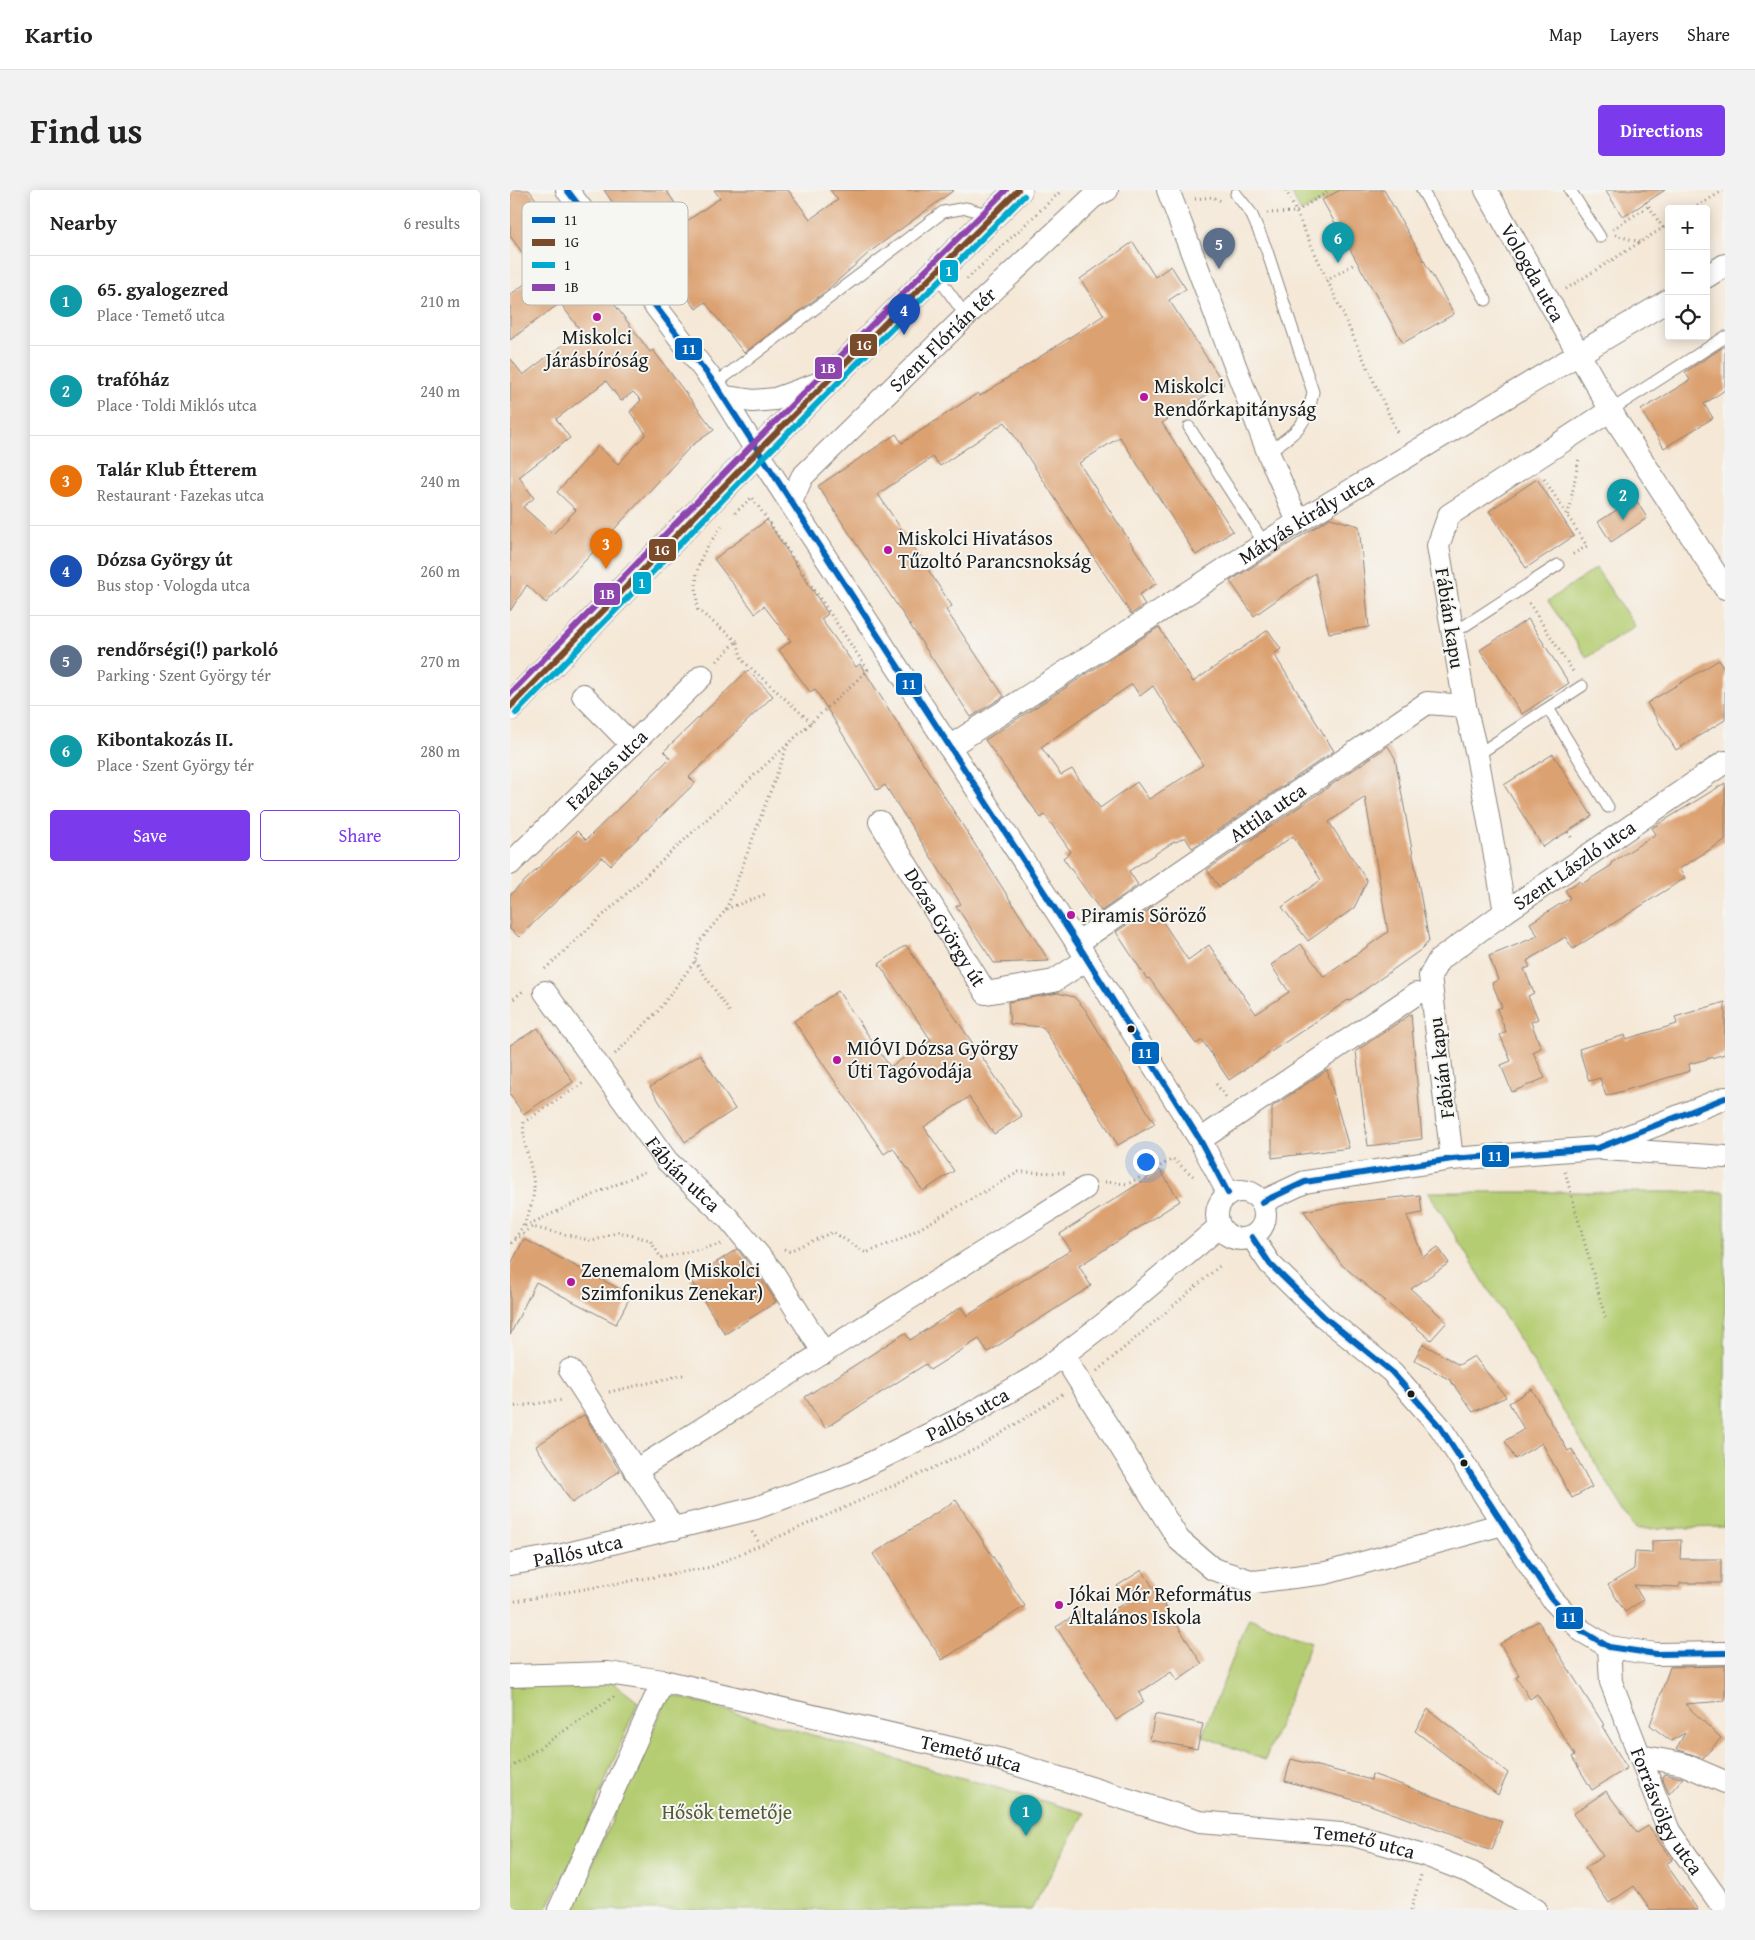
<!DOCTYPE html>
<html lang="en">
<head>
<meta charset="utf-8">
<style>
	:root { --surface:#fff; --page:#f2f2f2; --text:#222; --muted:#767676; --line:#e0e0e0; --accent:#7c3aed }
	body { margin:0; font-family:"Gentium Book Plus",serif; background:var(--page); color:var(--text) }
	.controls { position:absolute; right:15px; top:15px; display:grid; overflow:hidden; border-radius:5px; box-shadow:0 2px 12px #0003 }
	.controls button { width:45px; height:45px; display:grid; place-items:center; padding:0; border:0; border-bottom:1px solid var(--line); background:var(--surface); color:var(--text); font:25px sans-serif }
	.you { position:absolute; left:635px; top:971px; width:18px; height:18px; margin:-12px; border:4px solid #fff; border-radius:50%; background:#1a73e8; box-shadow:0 0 0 8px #1a73e833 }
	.badge { display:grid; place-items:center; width:32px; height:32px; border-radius:50%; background:var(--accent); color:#fff; font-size:16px; font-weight:700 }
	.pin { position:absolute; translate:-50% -41px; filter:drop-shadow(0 1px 2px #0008) }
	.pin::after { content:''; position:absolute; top:26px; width:18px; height:15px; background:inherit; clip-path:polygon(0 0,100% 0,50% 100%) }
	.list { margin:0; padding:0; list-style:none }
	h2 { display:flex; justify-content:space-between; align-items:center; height:65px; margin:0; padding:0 20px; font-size:21px }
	h2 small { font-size:16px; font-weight:400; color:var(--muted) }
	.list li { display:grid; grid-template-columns:32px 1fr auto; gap:15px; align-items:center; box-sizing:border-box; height:90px; padding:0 20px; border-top:1px solid var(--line) }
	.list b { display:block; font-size:19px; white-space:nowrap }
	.list p { margin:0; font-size:16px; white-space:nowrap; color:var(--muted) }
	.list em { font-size:16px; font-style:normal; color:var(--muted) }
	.actions { display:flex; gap:10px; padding:15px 20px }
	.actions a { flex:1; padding:11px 0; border:1px solid var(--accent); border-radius:5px; text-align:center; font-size:18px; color:var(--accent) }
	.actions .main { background:var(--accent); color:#fff }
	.icon { flex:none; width:28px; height:28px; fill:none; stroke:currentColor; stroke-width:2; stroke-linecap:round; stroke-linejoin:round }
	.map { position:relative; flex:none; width:1215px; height:1720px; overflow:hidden; border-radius:5px }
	header { display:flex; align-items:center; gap:30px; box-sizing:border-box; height:70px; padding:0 25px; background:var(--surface); border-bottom:1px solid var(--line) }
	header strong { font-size:24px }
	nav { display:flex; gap:28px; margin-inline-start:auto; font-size:18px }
	.intro { display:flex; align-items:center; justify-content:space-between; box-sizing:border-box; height:120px; padding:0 30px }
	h1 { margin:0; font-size:35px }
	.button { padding:12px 22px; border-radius:5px; background:var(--accent); color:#fff; font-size:18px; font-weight:700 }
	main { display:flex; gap:30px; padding:0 30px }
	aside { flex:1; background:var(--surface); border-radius:5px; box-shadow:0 2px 12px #0003 }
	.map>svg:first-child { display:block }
	.green { fill:#b5cd72; stroke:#687447 }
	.building { fill:#dca171; fill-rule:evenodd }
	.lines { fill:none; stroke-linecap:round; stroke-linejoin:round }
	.service-casing { stroke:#88827a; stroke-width:13 }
	.minor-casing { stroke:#88827a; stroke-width:24 }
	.tertiary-casing { stroke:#88827a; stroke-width:29 }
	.path { stroke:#88827a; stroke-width:3; stroke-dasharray:1 4; stroke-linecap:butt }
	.service { stroke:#fff; stroke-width:11 }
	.minor { stroke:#fff; stroke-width:22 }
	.tertiary { stroke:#fff; stroke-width:28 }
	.bus-1-casing { stroke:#f6f6f2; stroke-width:10 }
	.bus-2-casing { stroke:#f6f6f2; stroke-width:10 }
	.bus-3-casing { stroke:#f6f6f2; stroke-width:10 }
	.bus-4-casing { stroke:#f6f6f2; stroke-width:10 }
	.bus-1 { stroke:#0065bd; stroke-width:6 }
	.bus-2 { stroke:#7a4b2a; stroke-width:6 }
	.bus-3 { stroke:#00a9ce; stroke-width:6 }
	.bus-4 { stroke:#8e44ad; stroke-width:6 }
	.poi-dot { fill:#b5179e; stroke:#f6f6f2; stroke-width:2 }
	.bus-dot { fill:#1c1c1c; stroke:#f6f6f2; stroke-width:2 }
	.labels { text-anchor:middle; stroke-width:4; stroke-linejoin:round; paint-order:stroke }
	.street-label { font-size:20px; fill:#1c1c1c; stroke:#f6f6f2 }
	.poi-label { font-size:20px; fill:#1c1c1c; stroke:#f6f6f2; text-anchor:start }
	.park-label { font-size:20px; fill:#525a3a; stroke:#f6f6f2 }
	.key { fill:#f6f6f2; stroke:#b5b5b2; stroke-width:1 }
	.key-label { font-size:14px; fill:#1c1c1c }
	.line-badge { stroke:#f6f6f2; stroke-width:2 }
	.badge-label { font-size:14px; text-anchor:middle; font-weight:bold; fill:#fff }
</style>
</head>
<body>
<header>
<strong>Kartio</strong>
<nav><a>Map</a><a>Layers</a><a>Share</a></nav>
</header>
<div class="intro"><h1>Find us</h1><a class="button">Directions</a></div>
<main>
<aside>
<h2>Nearby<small>6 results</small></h2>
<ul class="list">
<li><span class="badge" style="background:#0f9aa8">1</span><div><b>65. gyalogezred</b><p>Place · Temető utca</p></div><em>210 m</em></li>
<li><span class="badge" style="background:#0f9aa8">2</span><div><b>trafóház</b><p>Place · Toldi Miklós utca</p></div><em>240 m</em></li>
<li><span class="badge" style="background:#e8710a">3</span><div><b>Talár Klub Étterem</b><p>Restaurant · Fazekas utca</p></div><em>240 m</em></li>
<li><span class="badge" style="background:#1a4fb4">4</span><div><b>Dózsa György út</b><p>Bus stop · Vologda utca</p></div><em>260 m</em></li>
<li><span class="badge" style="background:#5c6f8a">5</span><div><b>rendőrségi(!) parkoló</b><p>Parking · Szent György tér</p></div><em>270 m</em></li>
<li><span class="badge" style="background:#0f9aa8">6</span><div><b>Kibontakozás II.</b><p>Place · Szent György tér</p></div><em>280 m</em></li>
</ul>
<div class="actions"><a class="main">Save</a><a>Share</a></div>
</aside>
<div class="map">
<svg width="1215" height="1720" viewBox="0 0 1215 1720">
	<rect width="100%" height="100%" fill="#f6f6f2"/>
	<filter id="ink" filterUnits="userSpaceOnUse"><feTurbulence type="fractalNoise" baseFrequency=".02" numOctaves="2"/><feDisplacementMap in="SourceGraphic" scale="10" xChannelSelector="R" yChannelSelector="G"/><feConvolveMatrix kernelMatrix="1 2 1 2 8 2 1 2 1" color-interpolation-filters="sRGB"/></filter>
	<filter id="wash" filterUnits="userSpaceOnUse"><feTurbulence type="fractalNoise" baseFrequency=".0096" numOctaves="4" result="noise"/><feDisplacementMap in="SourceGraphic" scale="20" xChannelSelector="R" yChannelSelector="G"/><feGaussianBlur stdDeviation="1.12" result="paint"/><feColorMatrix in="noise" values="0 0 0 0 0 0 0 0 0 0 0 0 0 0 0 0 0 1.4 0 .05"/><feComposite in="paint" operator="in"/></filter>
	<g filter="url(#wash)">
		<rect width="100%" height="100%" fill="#f5e8d7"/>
		<path class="green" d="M780,0H835L791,22Z
			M1086,378L1125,436L1077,468L1038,411Z
			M918,1002H1215V1337L1126,1339Z
			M739,1428L801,1452L755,1570L692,1546Z
			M101,1491L128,1512L66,1662L36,1720H0V1495Z
			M159,1504L575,1623L521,1720H62Z"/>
		<g id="blocks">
			<path class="building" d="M0,0H19L140,162L143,160L204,240L181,256L36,413L17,395L0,421V168L13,185L71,141L50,113L0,150V105L28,84L0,46ZM96,191L111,211L123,202L131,210L120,222L136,244L108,274L88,256L47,302L66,320L43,344L13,317L24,308L9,287L60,248L46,229Z
				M94,0H156L177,31L210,8L204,0H278L300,29L328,10L320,0H444L361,61L315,102L234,163L195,112L186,119L126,38L122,41Z
				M830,0H874L944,124L893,153L812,10Z
				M1095,0H1155L1113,27Z
				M623,52L645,87L661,76L676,99L659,110L714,194L652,233L723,341L686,365L610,247L569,273L647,393L629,405L635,415L621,424L495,232L430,276L423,267L368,304L442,416L436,420L494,506L461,527L308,296L386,244L392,253L468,203L470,206L594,125L570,89Z
				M1215,156V200L1194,214L1203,228L1154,258L1131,220L1180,190L1175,182Z
				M1027,289L1064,346L1016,378L979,321Z
				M1125,308L1137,328L1101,352L1088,332Z
				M820,328L849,336L859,437L819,443L805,383L744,426L720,391Z
				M257,330L318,424L311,429L346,477L350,474L539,771L484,773L446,716L451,714L375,595L367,600L305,499L300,502L269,460L281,451L254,416L245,423L204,369Z
				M1018,429L1059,493L1012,524L970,460Z
				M649,437L683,492L758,440L771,459L764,464L824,561L682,658L675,647L666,652L665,651L619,681L628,695L591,721L553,668L561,662L535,625L531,628L475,550ZM622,494L630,506L643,496L693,575L639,609L627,592L590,618L562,579L551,585L531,557Z
				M1209,470L1215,480V530L1166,560L1137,513Z
				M238,480L263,506L179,587L185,593L100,675L92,667L9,747L0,739V705L67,641L76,650L160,568L154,561Z
				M878,556L885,568L919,751L912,759L839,811L838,810L719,890L692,850L686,854L639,788L637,789L606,742L643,717L678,770L699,755L746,824L779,802L761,775L791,754L814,787L878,742L855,607L819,632L857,691L844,718L798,751L772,717L811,690L783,646L709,697L697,680Z
				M1043,564L1082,626L1033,657L994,595Z
				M1215,593V650L1169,679L1175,688L1063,759L1055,747L1017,771L1020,777L1014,779L1024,803L1018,806L1028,829L1021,832L1031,858L1023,862L1035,888L1002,902L991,875L1001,871L990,845L996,842L987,819L992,817L982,793L988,790L979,766L1028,746L1020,733L1060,708L1055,700L1070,691L1072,694L1102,675L1101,673L1146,644L1142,638Z
				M396,755L512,926L484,944L459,907L414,937L444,981L413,1001L383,958L374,964L284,831L328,801L380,877L421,850L369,774Z
				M548,803L564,807L575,819L645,934L608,955L533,837L500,834L498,812Z
				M1215,812V864L1179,874L1180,881L1096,906L1090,888L1079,891L1069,859L1115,845L1116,849L1167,834L1165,827Z
				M901,824L912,949L858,956L846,861Z
				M28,838L63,892L13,924L0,904V855Z
				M190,864L225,919L175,952L140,897Z
				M817,880L839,958L762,968V917Z
				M650,980L670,1011L569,1076L581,1096L478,1162L469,1149L420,1180L416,1174L315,1238L295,1207L395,1143L400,1150L451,1117L457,1126L561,1060L550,1044Z
				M910,1005L912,1023L897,1026L913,1067L928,1057L939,1073L901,1099L937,1132L921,1150L832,1075L794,1021L836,1013Z
				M14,1049L121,1105L106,1134L26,1092L0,1145V1076Z
				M227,1059L250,1087L266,1112L215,1144L180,1089Z
				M913,1154L949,1175L964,1166L996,1207L963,1222L940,1190L904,1170Z
				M1022,1199L1058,1261L1062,1259L1082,1297L1062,1308L1032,1253L1005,1269L995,1251L1014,1239L999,1213Z
				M74,1225L110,1281L62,1313L26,1256Z
				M446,1310L515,1416L432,1470L363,1364Z
				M1171,1350L1170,1369H1211V1393H1170L1169,1397L1124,1395L1133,1410L1115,1422L1098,1395L1124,1379L1125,1362L1142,1363V1351Z
				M632,1380L692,1474L667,1491L661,1482L629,1503L634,1512L606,1530L546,1437L573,1420L582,1434L616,1412L607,1396Z
				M1028,1431L1094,1535L1092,1536L1117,1578L1082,1600L1062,1567L1065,1565L1027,1504L1020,1509L1006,1487L1009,1485L990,1454Z
				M1215,1476V1511L1175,1514L1211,1548L1193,1568L1166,1559L1175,1543L1161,1551L1140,1535L1160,1477Z
				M918,1519L998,1583L988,1605L905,1541Z
				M645,1524L693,1534L687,1559L640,1550Z
				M781,1569L861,1590L862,1584L992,1631L982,1660L855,1613L775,1591Z
				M1154,1584L1173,1588L1159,1604L1152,1588Z
				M1096,1601L1127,1643L1138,1636L1162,1670L1156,1674L1188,1720H1141L1124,1696L1099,1713L1075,1678L1093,1666L1063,1624Z"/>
		</g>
	</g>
	<g filter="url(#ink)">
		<use href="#blocks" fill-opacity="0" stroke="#88827a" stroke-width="1"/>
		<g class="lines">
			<defs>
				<path id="service" d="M912,0L976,110
					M1060,0L1090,47
					M726,4L741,23L756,58L803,202C797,237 786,242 758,262
					M425,83L456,126
					M205,194L433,22L456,18L480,25
					M1101,220L1215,147
					M679,237L754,353
					M942,444L1048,375
					M1038,518L1072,496
					M967,565L1038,518L1098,617"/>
				<g id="minor">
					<path d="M57,0L205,194L247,262L567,753L690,950L718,1003"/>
					<path d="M658,0L758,262L788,332"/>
					<path id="s1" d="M976,0L1108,233L1215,398"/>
					<path d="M1196,87L1215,75"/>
					<path d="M215,207L243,211L265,209L318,190"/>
					<path id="s2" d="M281,312L292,287L456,126L583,7L597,0"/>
					<path d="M73,505L122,555"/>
					<path id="s3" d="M439,557L788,332L1159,110"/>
					<path id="s4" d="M370,632L476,803L544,791L576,770"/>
					<path id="s5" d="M0,674L192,486"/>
					<path d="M995,722L967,565L955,516L928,356L939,325L1101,220"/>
					<path id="s6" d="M567,753L917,513L955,516"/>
					<path id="s7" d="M35,802L157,971L218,1028L262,1081L314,1163"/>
					<path d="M690,950L906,804"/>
					<path d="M1094,959L1215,967"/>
					<path id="s8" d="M942,969L920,786L929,770L995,722L1215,572"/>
					<circle cx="731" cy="1025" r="24"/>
					<path d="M752,1012L795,992L942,969L1088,958L1215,908"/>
					<path d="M742,1047L760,1074L813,1126L882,1182L930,1237L1042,1409L1072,1441L1099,1457L1146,1464L1215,1463"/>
					<path d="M553,1165L669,1350L703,1379L744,1392L816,1383L993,1334"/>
					<path d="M60,1180L164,1339"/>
					<path d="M125,1281L575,998"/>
					<path id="s9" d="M0,1374L53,1365L246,1318L343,1282L460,1224L524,1187L599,1130L709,1037"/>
					<path id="s10" d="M1099,1457L1101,1492L1159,1641L1215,1720"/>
					<path id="s11" d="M0,1486L98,1483L153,1491L492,1570L689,1632L843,1645L918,1666L962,1683L1026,1720"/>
					<path d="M1130,1566L1173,1574L1215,1592"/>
					<path d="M49,1720L153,1491"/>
				</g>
				<path id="tertiary" d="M0,517L247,262L508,0"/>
			</defs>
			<use href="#service" class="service-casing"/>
			<use href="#minor" class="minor-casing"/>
			<use href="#tertiary" class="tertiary-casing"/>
			<path class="path" d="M776,0L887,242
				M685,9L703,7L711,11
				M1136,12L1153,38
				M1183,19L1214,0
				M757,23L786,22L820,0
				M1103,39L1139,16
				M1105,45L1130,52
				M457,89L552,0
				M816,91L846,73
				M1056,99L1159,34
				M1034,289L1077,356L1060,366
				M225,323L242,307L358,480
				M1058,325L1069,268
				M212,336C187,370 183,378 188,420L227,451
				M1019,413L1064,483
				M207,471L227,451L232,470L302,533
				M1058,642L1063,650
				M216,719L256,704
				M185,771L221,824
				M35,779L358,480L362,479
				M0,812L13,801
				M105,864L148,821L185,771L189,752L216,720L278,554
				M706,894L716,907
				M1055,982L1096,1130
				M595,992L618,994L663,969L683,986
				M15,1036L136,981
				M5,1048C15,1035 24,1013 24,997C23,975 11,954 14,932L75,892
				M1,1053L22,1037L83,1051L108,1042L140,1050L151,1068L212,1054
				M274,1059L279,1061L323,1042L356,1063L391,1049L509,982L557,983
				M587,1181L712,1074
				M99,1202L177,1184
				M0,1217L54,1210
				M242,1342L250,1354
				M0,1412L201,1377L468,1258L553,1204
				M0,1578L105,1506
				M901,1720L911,1685"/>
			<use href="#service" class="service"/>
			<use href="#minor" class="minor"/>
			<use href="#tertiary" class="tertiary"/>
			<defs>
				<path id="bus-1" d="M57,0L205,194L567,753L690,950L718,1003
					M752,1012L795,992L942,969L1088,958L1215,908
					M742,1047L760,1074L813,1126L882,1182L930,1237L1042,1409L1072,1441L1099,1457L1146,1464L1215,1463"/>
				<path id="bus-2" d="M0,517L247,262L508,0"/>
				<path id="bus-3" d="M6,523L253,268L514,6"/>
				<path id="bus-4" d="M0,504L241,256L496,0"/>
			</defs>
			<use href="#bus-1" class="bus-1-casing"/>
			<use href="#bus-2" class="bus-2-casing"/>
			<use href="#bus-3" class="bus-3-casing"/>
			<use href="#bus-4" class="bus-4-casing"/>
			<use href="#bus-1" class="bus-1"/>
			<use href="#bus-2" class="bus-2"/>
			<use href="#bus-3" class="bus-3"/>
			<use href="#bus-4" class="bus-4"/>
		</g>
	</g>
	<g class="poi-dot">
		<circle cx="87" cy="127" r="5"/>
		<circle cx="634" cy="207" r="5"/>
		<circle cx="378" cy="360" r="5"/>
		<circle cx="561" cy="725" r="5"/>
		<circle cx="327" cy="870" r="5"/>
		<circle cx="61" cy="1092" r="5"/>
		<circle cx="549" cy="1415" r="5"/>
	</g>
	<g class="bus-dot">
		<circle cx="621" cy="839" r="4.5"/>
		<circle cx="901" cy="1204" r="4.5"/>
		<circle cx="954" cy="1273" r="4.5"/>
	</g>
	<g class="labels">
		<g class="street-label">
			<text dy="7" stroke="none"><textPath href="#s1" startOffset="95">Vologda utca</textPath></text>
			<text dy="7" stroke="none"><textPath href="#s2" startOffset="224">Szent Flórián tér</textPath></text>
			<text dy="7" stroke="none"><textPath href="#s3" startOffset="424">Mátyás király utca</textPath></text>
			<text transform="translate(940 428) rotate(81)" y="7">Fábián kapu</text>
			<text dy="7" stroke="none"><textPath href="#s5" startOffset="135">Fazekas utca</textPath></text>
			<text dy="7" stroke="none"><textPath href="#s6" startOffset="231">Attila utca</textPath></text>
			<text dy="7" stroke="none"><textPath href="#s8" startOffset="368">Szent László utca</textPath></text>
			<text dy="7" stroke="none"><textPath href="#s4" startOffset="124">Dózsa György út</textPath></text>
			<text transform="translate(931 878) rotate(-97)" y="7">Fábián kapu</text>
			<text dy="7" stroke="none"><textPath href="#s7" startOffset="229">Fábián utca</textPath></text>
			<text dy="7" stroke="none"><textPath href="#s9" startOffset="484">Pallós utca</textPath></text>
			<text dy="7" stroke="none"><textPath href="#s9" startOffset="69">Pallós utca</textPath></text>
			<text dy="7" stroke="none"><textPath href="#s11" startOffset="470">Temető utca</textPath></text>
			<text dy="7" stroke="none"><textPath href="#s10" startOffset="176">Forrásvölgy utca</textPath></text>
			<text dy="7" stroke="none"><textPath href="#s11" startOffset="875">Temető utca</textPath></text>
		</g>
		<g class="poi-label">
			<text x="87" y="154" text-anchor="middle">Miskolci<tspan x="87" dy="23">Járásbíróság</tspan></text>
			<text x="644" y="203">Miskolci<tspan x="644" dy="23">Rendőrkapitányság</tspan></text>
			<text x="388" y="355">Miskolci Hivatásos<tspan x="388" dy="23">Tűzoltó Parancsnokság</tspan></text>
			<text x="571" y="732">Piramis Söröző</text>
			<text x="337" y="865">MIÓVI Dózsa György<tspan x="337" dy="23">Úti Tagóvodája</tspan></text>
			<text x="71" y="1087">Zenemalom (Miskolci<tspan x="71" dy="23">Szimfonikus Zenekar)</tspan></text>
			<text x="559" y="1411">Jókai Mór Református<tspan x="559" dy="23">Általános Iskola</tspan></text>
		</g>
		<g class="park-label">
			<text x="217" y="1629">Hősök temetője</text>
		</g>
	</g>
	<rect x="12" y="12" width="166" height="103" rx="8" class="key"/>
	<rect x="22" y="27" width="23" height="6" fill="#0065bd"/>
	<rect x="22" y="49" width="23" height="7" fill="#7a4b2a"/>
	<rect x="22" y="72" width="23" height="6" fill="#00a9ce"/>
	<rect x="22" y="94" width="23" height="7" fill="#8e44ad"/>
	<g class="key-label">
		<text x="54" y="35">11</text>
		<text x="54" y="57">1G</text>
		<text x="54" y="80">1</text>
		<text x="54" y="102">1B</text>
	</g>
	<g class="line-badge">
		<rect x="429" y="69" width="20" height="24" rx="5" fill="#00a9ce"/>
		<rect x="339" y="143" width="29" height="24" rx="5" fill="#7a4b2a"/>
		<rect x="164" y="147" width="29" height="24" rx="5" fill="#0065bd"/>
		<rect x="304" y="166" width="29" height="24" rx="5" fill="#8e44ad"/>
		<rect x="138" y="348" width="29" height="24" rx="5" fill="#7a4b2a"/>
		<rect x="122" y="381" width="20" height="24" rx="5" fill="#00a9ce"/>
		<rect x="83" y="392" width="28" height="24" rx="5" fill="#8e44ad"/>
		<rect x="385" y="482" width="28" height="24" rx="5" fill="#0065bd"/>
		<rect x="621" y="851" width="29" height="24" rx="5" fill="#0065bd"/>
		<rect x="971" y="954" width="29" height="24" rx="5" fill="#0065bd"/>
		<rect x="1045" y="1416" width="29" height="24" rx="5" fill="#0065bd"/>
	</g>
	<g class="badge-label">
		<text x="439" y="86">1</text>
		<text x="354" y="160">1G</text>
		<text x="179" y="164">11</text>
		<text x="318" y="183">1B</text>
		<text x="152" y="365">1G</text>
		<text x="132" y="398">1</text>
		<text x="97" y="409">1B</text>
		<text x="399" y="499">11</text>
		<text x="635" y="868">11</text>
		<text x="985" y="971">11</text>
		<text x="1059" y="1432">11</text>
	</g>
</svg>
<div class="controls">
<button>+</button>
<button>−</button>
<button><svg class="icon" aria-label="locate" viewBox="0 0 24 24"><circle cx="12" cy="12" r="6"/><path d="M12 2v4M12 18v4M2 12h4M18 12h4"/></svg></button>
</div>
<div class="you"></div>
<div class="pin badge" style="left:516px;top:1646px;background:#0f9aa8">1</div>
<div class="pin badge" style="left:1113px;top:330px;background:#0f9aa8">2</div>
<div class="pin badge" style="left:96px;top:379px;background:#e8710a">3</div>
<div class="pin badge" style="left:394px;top:145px;background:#1a4fb4">4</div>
<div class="pin badge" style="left:709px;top:79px;background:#5c6f8a">5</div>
<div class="pin badge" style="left:828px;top:73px;background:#0f9aa8">6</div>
</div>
</main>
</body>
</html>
